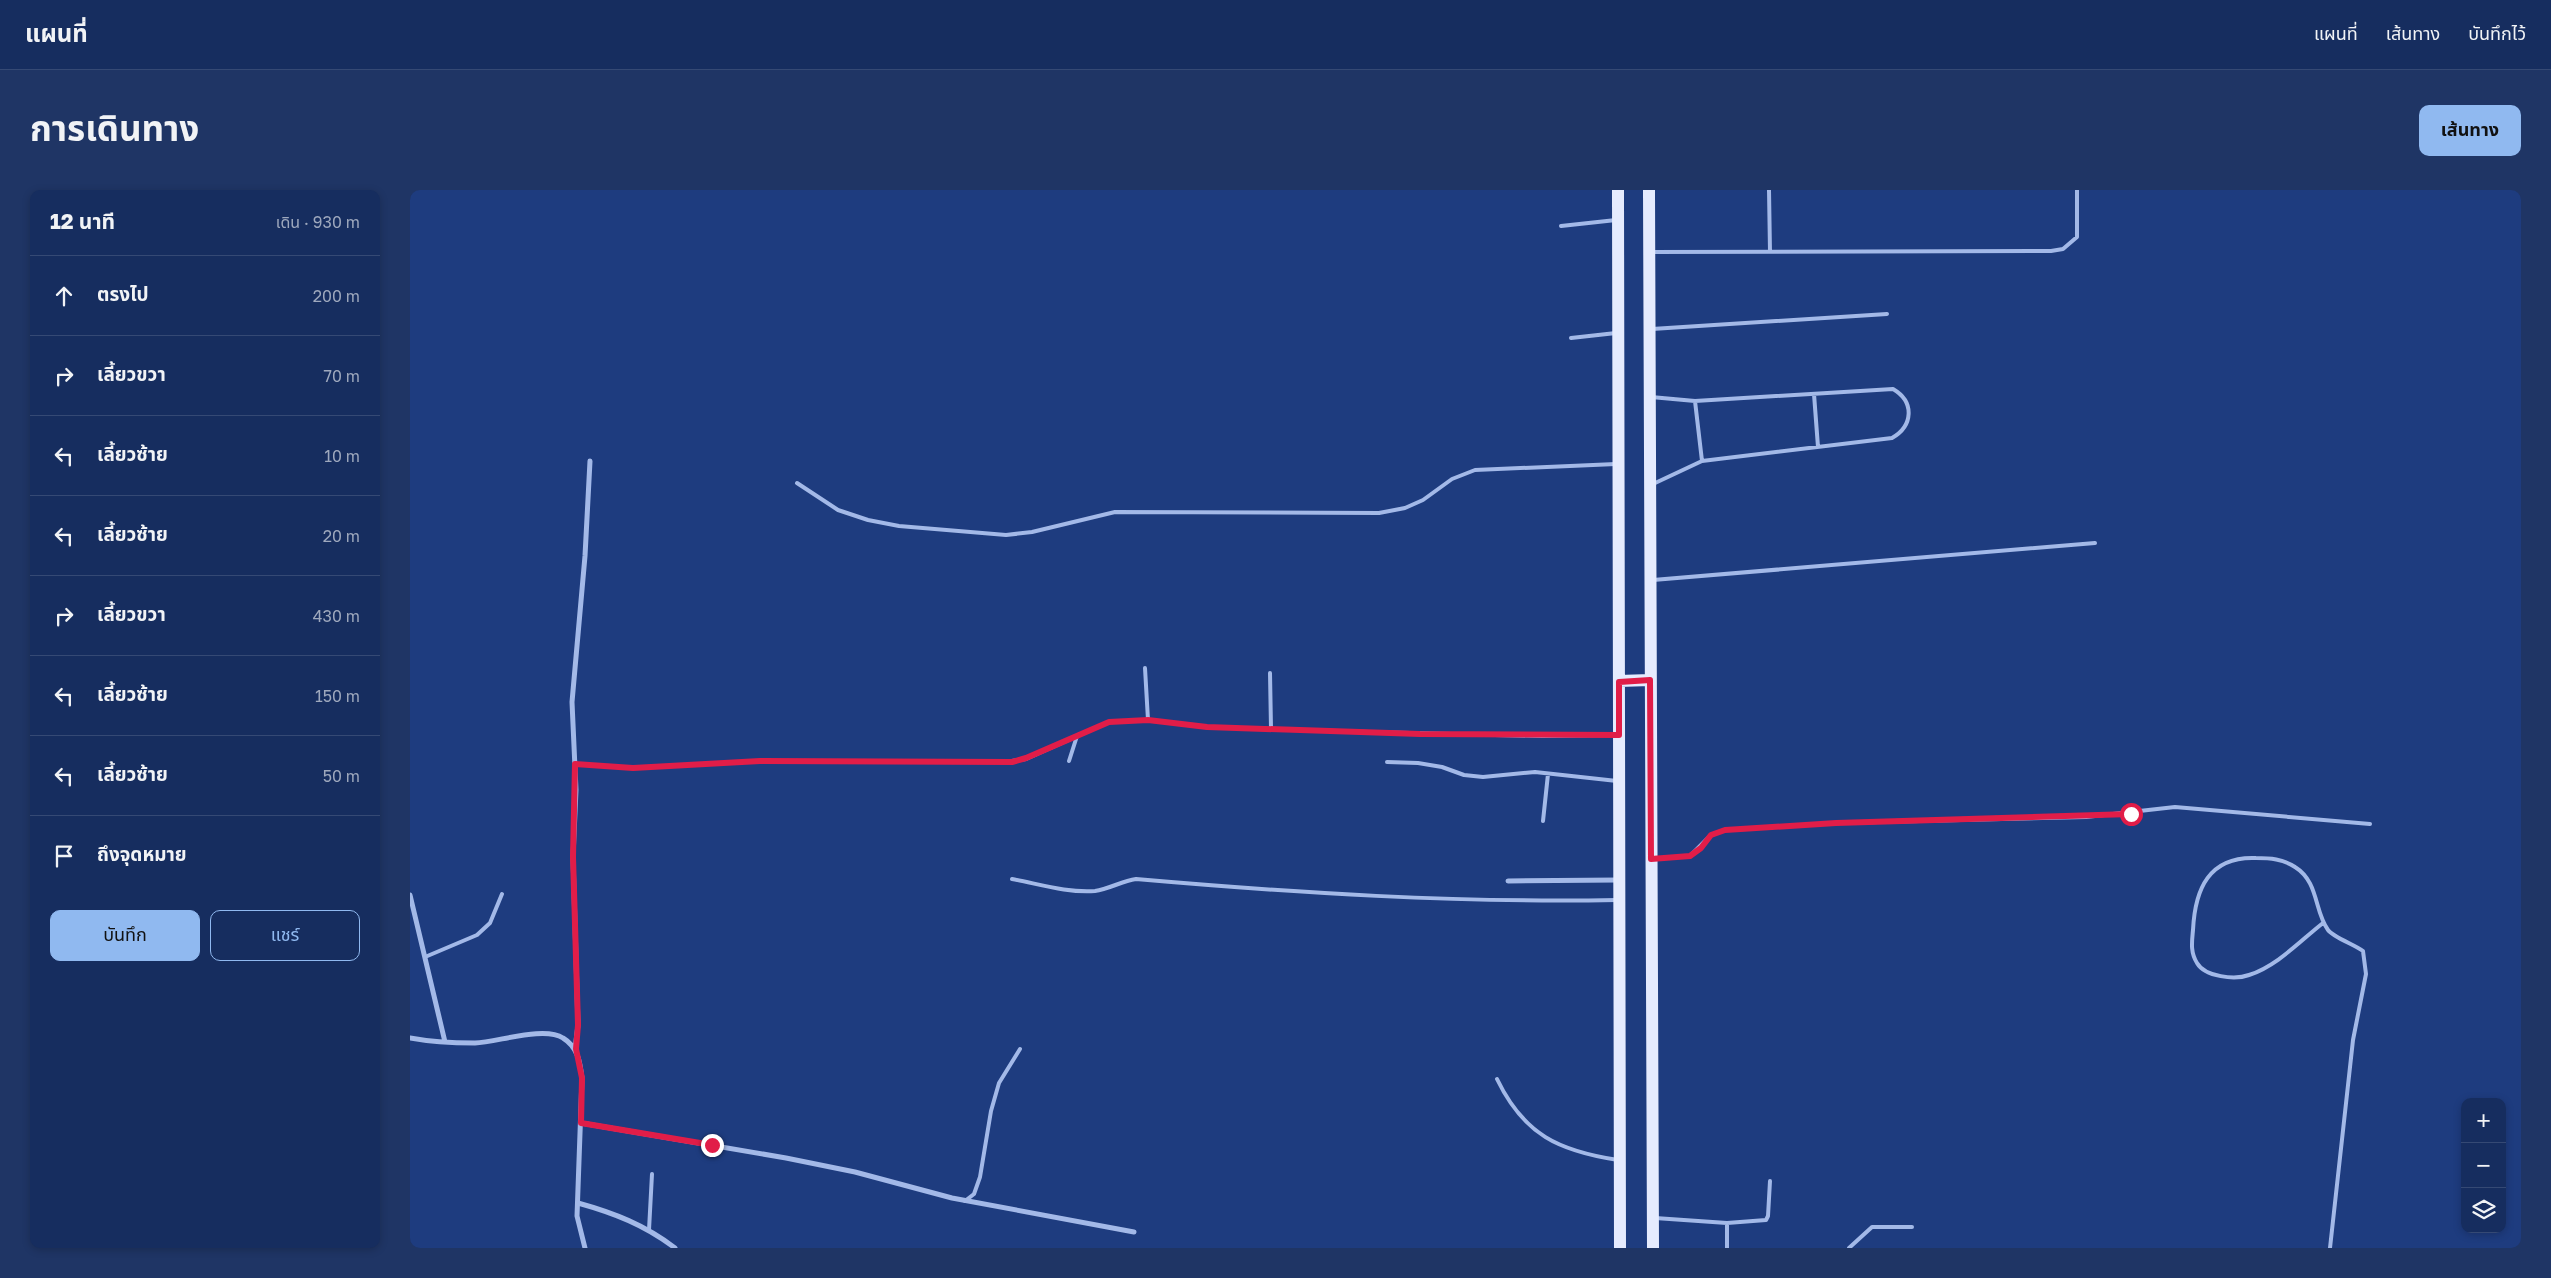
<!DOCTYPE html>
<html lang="th">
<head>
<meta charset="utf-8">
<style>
	:root { --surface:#162d5f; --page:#1f3565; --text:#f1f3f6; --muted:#9ea8bd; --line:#354974; --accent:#90b9f0 }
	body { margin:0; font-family:"Golos Text","Noto Sans Thai",sans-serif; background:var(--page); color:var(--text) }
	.controls { position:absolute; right:15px; bottom:15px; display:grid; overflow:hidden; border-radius:10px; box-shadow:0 2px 8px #0003 }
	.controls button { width:45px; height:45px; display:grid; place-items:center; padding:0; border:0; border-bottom:1px solid var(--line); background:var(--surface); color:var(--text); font:25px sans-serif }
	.stop { position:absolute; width:15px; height:15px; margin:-11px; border:4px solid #e11d48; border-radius:50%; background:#fff }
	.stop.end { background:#e11d48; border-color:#fff; box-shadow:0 1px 5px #0008 }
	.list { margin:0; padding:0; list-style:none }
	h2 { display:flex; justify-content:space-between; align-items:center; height:65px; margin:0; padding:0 20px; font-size:21px }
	h2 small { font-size:16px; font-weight:400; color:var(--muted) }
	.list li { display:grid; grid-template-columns:32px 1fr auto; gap:15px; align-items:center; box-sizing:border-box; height:80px; padding:0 20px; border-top:1px solid var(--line) }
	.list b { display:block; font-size:19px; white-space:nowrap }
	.list em { font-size:16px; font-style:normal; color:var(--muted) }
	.actions { display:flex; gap:10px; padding:15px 20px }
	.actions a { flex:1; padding:11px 0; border:1px solid var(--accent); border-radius:10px; text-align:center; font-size:18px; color:var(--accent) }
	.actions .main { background:var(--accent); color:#111 }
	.icon { flex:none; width:28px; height:28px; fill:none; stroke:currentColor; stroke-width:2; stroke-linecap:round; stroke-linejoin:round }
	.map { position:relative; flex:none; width:2111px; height:1058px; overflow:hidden; border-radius:10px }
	header { display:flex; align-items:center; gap:30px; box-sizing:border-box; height:70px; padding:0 25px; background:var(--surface); border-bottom:1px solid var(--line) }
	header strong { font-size:24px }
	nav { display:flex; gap:28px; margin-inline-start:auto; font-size:18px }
	.intro { display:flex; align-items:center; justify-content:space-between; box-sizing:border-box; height:120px; padding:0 30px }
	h1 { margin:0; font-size:35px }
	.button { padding:12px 22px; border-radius:10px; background:var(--accent); color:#111; font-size:18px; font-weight:700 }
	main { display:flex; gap:30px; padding:0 30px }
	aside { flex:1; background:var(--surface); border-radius:10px; box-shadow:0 2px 8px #0003 }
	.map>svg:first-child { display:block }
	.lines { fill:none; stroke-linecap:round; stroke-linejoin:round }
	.service { stroke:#a3b9e8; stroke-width:4 }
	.minor { stroke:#a3b9e8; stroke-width:5 }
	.primary { stroke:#e5ebfe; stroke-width:12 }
	.route { stroke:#e11d48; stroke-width:6 }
</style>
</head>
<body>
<header>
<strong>แผนที่</strong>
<nav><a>แผนที่</a><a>เส้นทาง</a><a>บันทึกไว้</a></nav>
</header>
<div class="intro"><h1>การเดินทาง</h1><a class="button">เส้นทาง</a></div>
<main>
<aside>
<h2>12 นาที<small>เดิน · 930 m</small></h2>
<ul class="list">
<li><svg class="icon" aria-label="ahead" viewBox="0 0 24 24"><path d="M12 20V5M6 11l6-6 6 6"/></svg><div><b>ตรงไป</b></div><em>200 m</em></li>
<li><svg class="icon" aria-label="right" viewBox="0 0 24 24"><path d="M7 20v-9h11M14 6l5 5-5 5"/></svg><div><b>เลี้ยวขวา</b></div><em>70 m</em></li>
<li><svg class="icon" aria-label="left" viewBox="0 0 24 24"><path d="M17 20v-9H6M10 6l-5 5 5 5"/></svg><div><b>เลี้ยวซ้าย</b></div><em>10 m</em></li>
<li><svg class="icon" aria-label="left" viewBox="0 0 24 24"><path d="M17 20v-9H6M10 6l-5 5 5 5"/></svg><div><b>เลี้ยวซ้าย</b></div><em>20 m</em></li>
<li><svg class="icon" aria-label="right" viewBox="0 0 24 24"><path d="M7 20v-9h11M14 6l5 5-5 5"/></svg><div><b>เลี้ยวขวา</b></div><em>430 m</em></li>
<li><svg class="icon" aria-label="left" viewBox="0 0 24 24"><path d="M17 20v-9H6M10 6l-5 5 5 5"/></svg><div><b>เลี้ยวซ้าย</b></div><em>150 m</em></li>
<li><svg class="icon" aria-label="left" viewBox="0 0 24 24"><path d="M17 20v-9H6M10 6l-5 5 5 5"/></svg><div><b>เลี้ยวซ้าย</b></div><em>50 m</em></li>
<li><svg class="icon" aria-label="arrive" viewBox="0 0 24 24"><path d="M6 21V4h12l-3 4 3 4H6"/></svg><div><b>ถึงจุดหมาย</b></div></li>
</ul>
<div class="actions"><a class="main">บันทึก</a><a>แชร์</a></div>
</aside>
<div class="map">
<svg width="2111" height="1058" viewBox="0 0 2111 1058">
	<rect width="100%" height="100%" fill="#1e3c7f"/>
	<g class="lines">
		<path class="service" d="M1359,0L1360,62
			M1151,36L1206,30
			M1241,62L1641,61L1653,59L1667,47V0
			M1242,139L1477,124
			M1161,148L1206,143
			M1404,204L1408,257
			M1241,207L1285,211L1483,199C1505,212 1503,236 1482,248L1292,271L1243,294
			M1285,211L1292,271
			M387,293L428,320L458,330L489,336L596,345L622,342L705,322L969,323L995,318L1013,310L1042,289L1065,280L1206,274
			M1243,390L1685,353
			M735,478L738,530
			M860,483L861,539
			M659,571L667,546
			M977,572L1008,573L1032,577L1054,585L1073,587L1125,582L1207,591
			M165,574L223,578L350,571H602L616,569L699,532L738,530L797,537L958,542L1132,546L1207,545
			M1133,631L1138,584
			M1243,669L1280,666L1301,645L1315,640L1426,633L1676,627L1765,617L1960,634
			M602,689C629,694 657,703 685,701C699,699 712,691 726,689C886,703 1046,713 1207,710
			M1913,733C1890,751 1867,776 1839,785C1825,790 1795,787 1787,773C1780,762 1782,751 1783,740C1785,699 1799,666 1846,668C1860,668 1873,669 1885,677C1909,692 1904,721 1918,740C1923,747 1945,755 1953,761L1956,784L1943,850L1920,1058
			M15,767L67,745L80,733L92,704
			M1087,889C1114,945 1149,961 1208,970
			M555,1011L564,1004L570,987L581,921L589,893L610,859
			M1245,1028L1317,1033V1058
			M1317,1033L1356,1030L1358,1026L1360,991
			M239,1040L242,984
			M1439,1058L1462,1037H1502"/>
		<path class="minor" d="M1098,691L1208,690
			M0,705L35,852
			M0,848C21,852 44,853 65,853C88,852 134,836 153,848C168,857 170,872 172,888L167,1026L175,1058
			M165,859L168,835L163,667L166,600L162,512L175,366L180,271
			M171,933L376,968L445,982L542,1008L724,1042
			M168,1013C204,1023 235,1035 265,1058"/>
		<path class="primary" d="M1208,0L1210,1058
			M1239,0L1243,1058
			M1209,491L1240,490"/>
	</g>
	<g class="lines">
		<path class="route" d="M302,955L171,933L172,888L166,859L168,835L163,667L165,574L223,578L350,571L602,572L616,568L699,532L738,530L797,537L1010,544L1209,545V492L1240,490L1241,669L1280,666L1291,658L1301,645L1315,640L1426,633L1721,624"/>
	</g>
</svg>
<div class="controls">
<button>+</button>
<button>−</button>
<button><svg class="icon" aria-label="layers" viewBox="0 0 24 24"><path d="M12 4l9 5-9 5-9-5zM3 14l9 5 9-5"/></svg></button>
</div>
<div class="stop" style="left:1721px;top:624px"></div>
<div class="stop end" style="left:302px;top:955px"></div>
</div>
</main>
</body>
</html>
